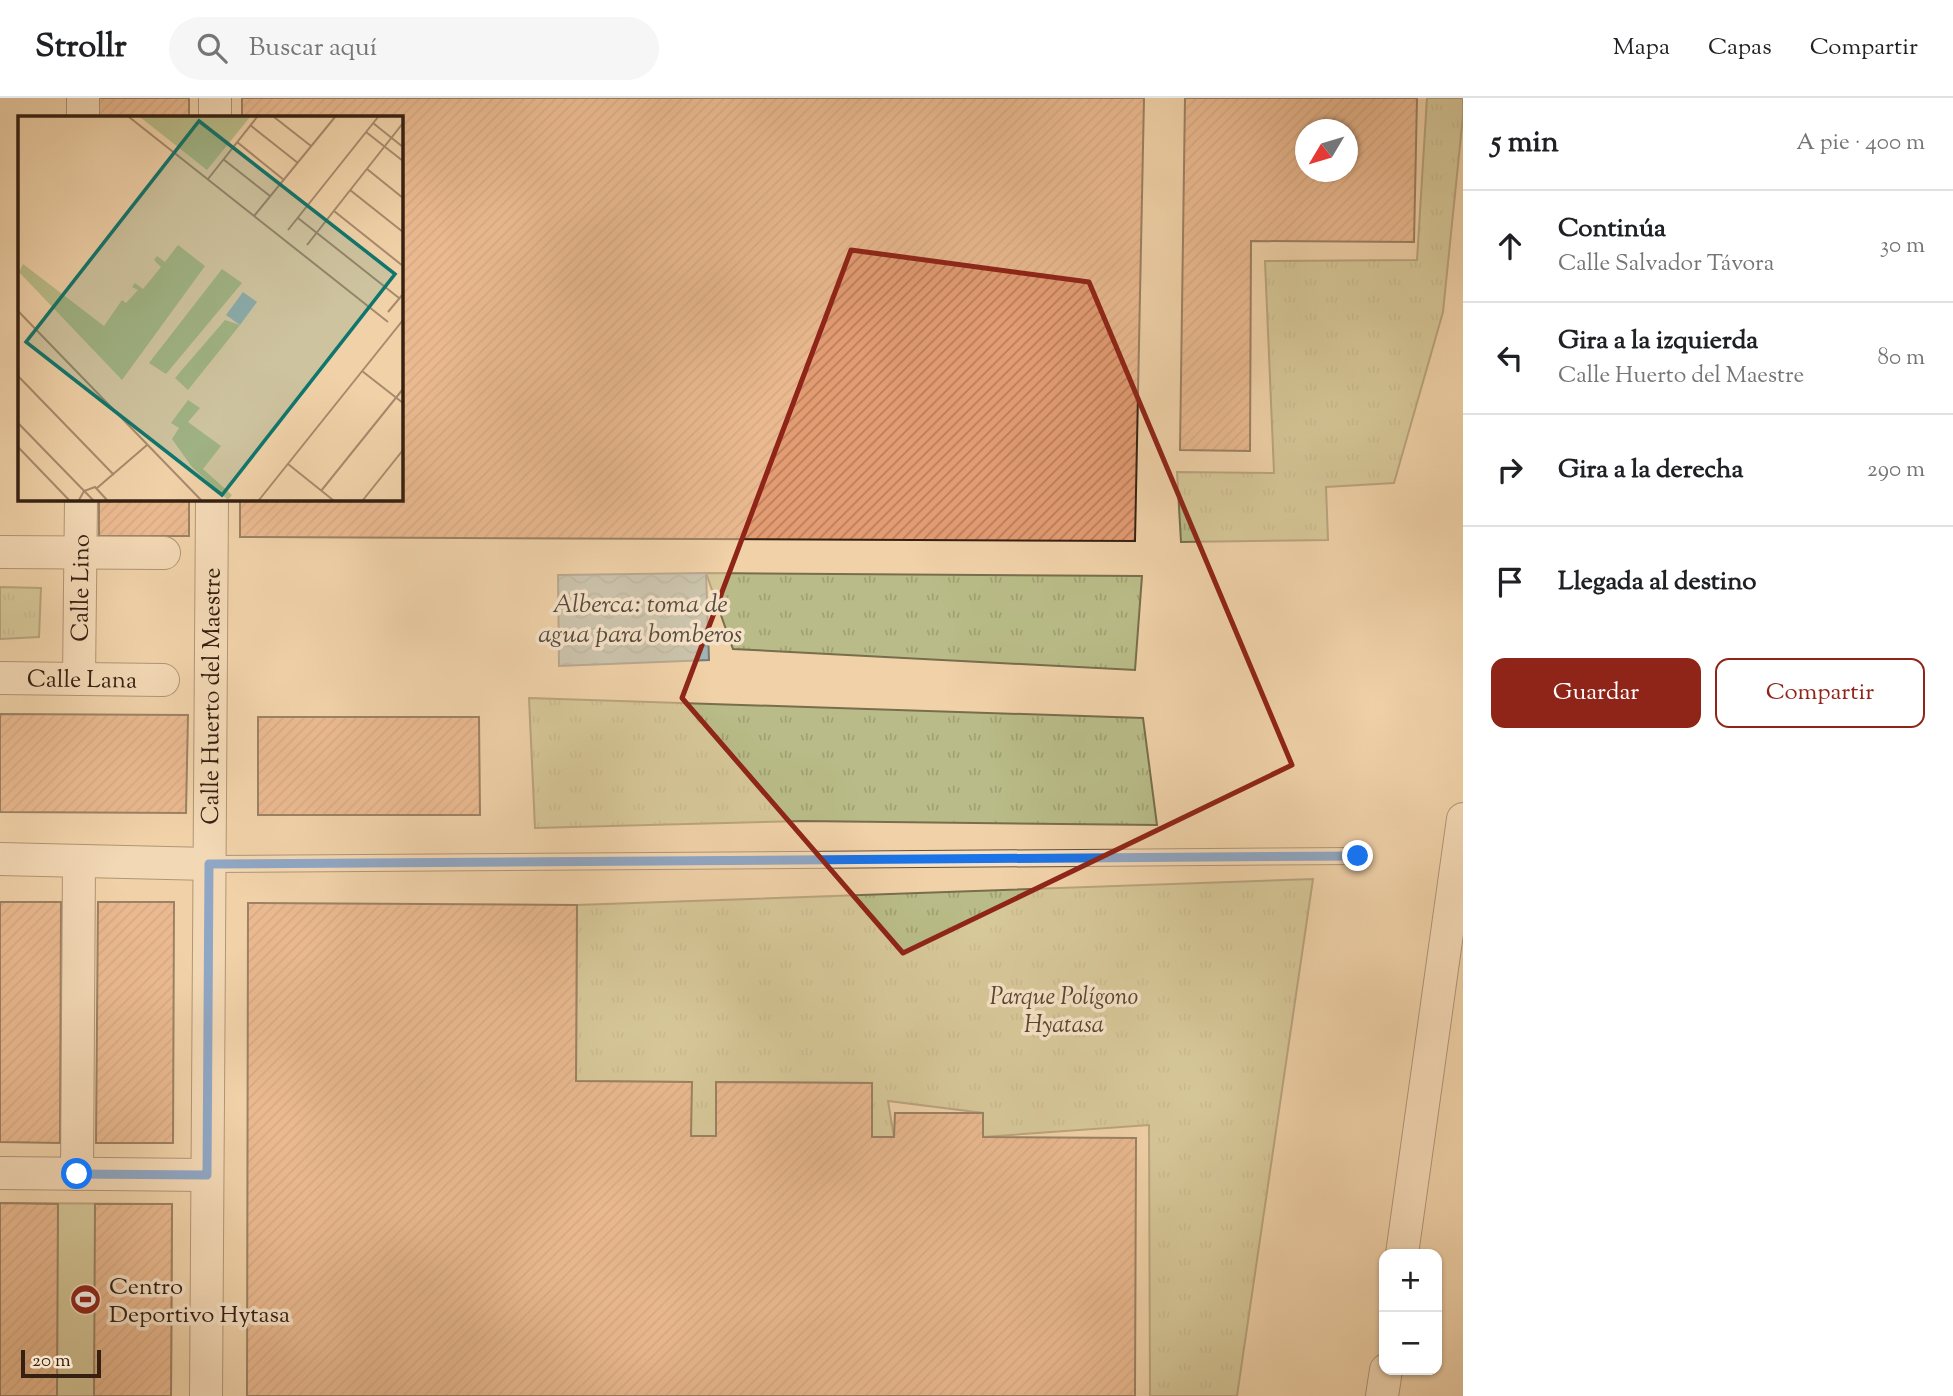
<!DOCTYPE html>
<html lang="es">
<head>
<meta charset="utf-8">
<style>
	:root { --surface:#fff; --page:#f6f6f6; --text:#202124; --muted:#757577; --line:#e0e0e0; --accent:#8f2418 }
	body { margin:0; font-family:"Sorts Mill Goudy",serif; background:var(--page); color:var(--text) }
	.controls { position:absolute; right:21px; bottom:21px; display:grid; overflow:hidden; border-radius:14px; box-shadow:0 2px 5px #0004 }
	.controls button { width:63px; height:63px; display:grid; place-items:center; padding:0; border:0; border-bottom:2px solid var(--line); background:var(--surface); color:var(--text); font:35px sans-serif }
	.compass { position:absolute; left:1295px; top:21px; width:63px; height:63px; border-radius:50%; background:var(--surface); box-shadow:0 2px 5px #0004; rotate:232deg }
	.scale { position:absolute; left:21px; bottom:18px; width:80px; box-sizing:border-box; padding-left:7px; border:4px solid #362012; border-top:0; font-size:19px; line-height:24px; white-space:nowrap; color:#362012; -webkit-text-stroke:5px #f5e1c6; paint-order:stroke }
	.stop { position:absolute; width:21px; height:21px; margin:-16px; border:5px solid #1a73e8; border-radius:50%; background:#fff }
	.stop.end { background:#1a73e8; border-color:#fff; box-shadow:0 2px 7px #0008 }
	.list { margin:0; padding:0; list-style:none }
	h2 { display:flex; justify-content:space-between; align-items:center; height:91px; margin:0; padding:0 28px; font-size:30px }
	h2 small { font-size:23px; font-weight:400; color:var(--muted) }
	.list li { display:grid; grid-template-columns:46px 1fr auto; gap:21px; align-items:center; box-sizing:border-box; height:112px; padding:0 28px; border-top:2px solid var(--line) }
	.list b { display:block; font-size:26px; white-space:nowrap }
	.list p { margin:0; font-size:23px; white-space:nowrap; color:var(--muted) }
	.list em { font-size:23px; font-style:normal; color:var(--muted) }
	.actions { display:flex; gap:14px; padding:21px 28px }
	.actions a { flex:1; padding:16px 0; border:2px solid var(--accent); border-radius:14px; text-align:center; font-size:24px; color:var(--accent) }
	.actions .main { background:var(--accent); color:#fff }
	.icon { flex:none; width:38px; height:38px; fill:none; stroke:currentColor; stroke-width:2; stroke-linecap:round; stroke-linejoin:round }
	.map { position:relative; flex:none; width:1463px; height:1298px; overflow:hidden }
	header { display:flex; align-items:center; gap:42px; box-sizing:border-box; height:98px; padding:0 35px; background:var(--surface); border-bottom:2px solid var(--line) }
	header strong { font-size:33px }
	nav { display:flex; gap:38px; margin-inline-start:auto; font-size:24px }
	.search { width:490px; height:63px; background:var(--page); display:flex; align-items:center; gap:18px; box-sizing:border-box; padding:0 24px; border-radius:38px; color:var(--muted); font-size:26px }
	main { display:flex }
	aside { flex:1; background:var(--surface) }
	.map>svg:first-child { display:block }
	.park { fill:url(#park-tufts); stroke:#786e4d; stroke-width:2 }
	.pitch { fill:#b9bc88; stroke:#786e4d; stroke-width:2 }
	.water { fill:url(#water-waves); stroke:#767973; stroke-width:2 }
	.building { fill:url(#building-hatch); stroke:#362012; stroke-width:2; fill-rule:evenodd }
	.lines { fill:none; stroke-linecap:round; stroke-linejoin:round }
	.service-casing { stroke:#644c38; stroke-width:18 }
	.minor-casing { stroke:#644c38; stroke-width:34 }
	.service { stroke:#f5e1c6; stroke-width:16 }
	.minor { stroke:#f5e1c6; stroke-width:32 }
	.route { stroke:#1a73e8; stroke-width:9 }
	.marked { fill:none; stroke:#8f2418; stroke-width:5; stroke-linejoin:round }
	.labels { text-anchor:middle; stroke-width:7; stroke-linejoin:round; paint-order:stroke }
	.street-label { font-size:24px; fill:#362012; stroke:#f5e1c6 }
	.park-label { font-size:24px; font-style:italic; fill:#574730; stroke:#f5e1c6 }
	.poi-label { font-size:24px; fill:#362012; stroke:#f5e1c6; text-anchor:start }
	.water-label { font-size:26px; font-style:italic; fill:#564c43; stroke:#f5e1c6 }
	.inset-road { fill:none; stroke:#a68a6c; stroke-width:2 }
	.view { fill:#0f766e; fill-opacity:0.15; stroke:#0f766e; stroke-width:3.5 }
	.inset-edge { fill:none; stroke:#362012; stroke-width:3.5 }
</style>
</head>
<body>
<header>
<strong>Strollr</strong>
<div class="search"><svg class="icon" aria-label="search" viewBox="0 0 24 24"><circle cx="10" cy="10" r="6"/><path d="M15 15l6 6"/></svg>Buscar aquí</div>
<nav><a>Mapa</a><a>Capas</a><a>Compartir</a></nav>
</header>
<main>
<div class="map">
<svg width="1463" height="1298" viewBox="0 0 1463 1298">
	<defs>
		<pattern id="park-tufts" width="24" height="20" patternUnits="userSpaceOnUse" patternTransform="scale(1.75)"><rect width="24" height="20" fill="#b9bc88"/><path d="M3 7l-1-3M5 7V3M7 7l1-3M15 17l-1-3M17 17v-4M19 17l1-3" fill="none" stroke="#a0a174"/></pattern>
		<pattern id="water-waves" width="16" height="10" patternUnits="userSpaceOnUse" patternTransform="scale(1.75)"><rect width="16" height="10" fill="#a0b4b4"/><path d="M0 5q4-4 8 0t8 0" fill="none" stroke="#8a9a9a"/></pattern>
		<pattern id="building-hatch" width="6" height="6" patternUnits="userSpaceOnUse" patternTransform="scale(1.75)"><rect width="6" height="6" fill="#e39b72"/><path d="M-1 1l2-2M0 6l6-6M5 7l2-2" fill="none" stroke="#b97e5c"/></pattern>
	</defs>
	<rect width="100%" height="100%" fill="#f0d1a8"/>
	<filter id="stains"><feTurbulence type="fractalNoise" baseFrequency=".00286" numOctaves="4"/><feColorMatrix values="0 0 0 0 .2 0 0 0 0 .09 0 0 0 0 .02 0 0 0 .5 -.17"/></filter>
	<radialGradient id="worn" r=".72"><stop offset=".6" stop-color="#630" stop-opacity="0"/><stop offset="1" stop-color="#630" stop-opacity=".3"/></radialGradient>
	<path class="park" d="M1427,0H1463V18L1443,214L1394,385L1326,389L1328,442L1181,444L1177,374L1274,375L1265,163L1417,162Z
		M706,475L1142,478L1135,572L733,551Z
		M0,489L41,490L39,539L0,541Z
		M529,600L1143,620L1157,727L802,723L535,730Z
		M1313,781L1237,1298H1150L1149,1027L983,1039V1015L888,1003L894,1039H872V985L716,984V1038H691V984L576,983L577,807Z"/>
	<path class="pitch" d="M0,1105L172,1106L171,1298H0Z"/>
	<path class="water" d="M706,475L709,562L559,568L558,477Z"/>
	<path class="building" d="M99,0H189V19H99Z
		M242,0H1144L1135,443L240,439V401H401V19H242Z
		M1185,0H1417L1414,144L1251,143L1250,353L1180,352ZM1306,32H1348V74H1306Z
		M99,401H189V438H99Z
		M0,616L188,617L186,715L0,714Z
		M258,619H479L480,717H258Z
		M0,804H61L60,1045L0,1044Z
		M98,804H174L173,1045H96Z
		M248,805L577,807L576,983L692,984L691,1038H716V984L872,985V1039H894L895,1015H983V1039L1136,1040L1135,1298H247Z
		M0,1105L58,1106L57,1298H0Z
		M95,1106H172L171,1298H94Z"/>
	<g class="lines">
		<defs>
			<path id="service" d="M209,766L1358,758"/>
			<g id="minor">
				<path d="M83,19V0"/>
				<path d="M215,19V0"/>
				<path d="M0,454L164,455"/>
				<path id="s1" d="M0,580L163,582"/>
				<path id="s2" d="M79,581L81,401"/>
				<path d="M0,761L209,766"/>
				<path d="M0,1075L207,1077"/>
				<path d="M77,1076L79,763"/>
				<path d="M1402,1156L1463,721"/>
				<path id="s3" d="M206,1298L212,401"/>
				<path d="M1382,1298L1386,1272"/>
			</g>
		</defs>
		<use href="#service" class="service-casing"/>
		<use href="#minor" class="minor-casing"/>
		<use href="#service" class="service"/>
		<use href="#minor" class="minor"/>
	</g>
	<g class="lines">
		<path class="route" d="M77,1076L207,1077L209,766L1358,758"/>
	</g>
	<path d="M0 0H1463V1298H0ZM851,152L1089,184L1292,667L903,855L682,600Z" fill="#f0d1a8" fill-opacity=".55" fill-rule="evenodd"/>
	<path class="marked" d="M851,152L1089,184L1292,667L903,855L682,600Z"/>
	<defs>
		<symbol id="stadium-disc" viewBox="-11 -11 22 22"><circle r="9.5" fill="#8f2418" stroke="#f5e1c6"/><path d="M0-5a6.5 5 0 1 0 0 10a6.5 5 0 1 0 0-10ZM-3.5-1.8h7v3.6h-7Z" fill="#fff"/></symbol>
	</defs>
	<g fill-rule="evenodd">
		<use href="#stadium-disc" x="68" y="1184" width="35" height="35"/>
	</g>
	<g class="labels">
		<g class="street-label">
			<text dy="8" stroke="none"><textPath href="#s2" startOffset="91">Calle Lino</textPath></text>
			<text dy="8" stroke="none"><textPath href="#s1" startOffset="82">Calle Lana</textPath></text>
			<text dy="8" stroke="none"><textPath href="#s3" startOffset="700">Calle Huerto del Maestre</textPath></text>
		</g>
		<g class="park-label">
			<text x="1064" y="906">Parque Polígono<tspan x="1064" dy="28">Hyatasa</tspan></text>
		</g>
		<g class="poi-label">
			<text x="109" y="1196">Centro<tspan x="109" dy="28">Deportivo Hytasa</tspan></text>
		</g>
		<g class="water-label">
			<text x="640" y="514">Alberca: toma de<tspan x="640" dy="30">agua para bomberos</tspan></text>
		</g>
	</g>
	<g transform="translate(18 18)">
		<rect width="385" height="385" fill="#f0d1a8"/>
		<path d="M160,129L187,150L104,264L1,156L5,148L86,210L104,184L108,187L120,174L114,171L117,167L125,173L143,151L136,144L139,140L147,146ZM204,153L224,167L148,258L131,247ZM207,204L222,209L170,274L157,262ZM170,284L182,292L170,306L203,330L185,353L214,379L210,384L174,351L154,323L161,312L153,307Z" fill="#b9bc88"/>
		<path d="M122,1H232L189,54Z" fill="#b9bc88"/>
		<path d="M225,176L239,186L222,209L208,199Z" fill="#a0b4b4"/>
		<path class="inset-road" d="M111,1L370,206M256,1L293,30M355,7L385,31M232,9L280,47M348,16L385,45M219,26L266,64M205,43L252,80M349,53L385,82M190,63L239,1M332,74L385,116M316,95L385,150M236,100L317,1M280,102L381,182M270,114L360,1M289,129L385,7M0,195L183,384M370,196L385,178M344,255L385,287M0,260L96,359M0,307L75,384M0,331L51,384M270,348L315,384M79,372L129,329M303,375L385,273M61,384L66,375L77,371L89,384M241,384L385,204M345,384L385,334"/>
		<path class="view" d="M181,5L377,158L204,379L8,226Z"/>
		<rect width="385" height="385" class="inset-edge"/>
	</g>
	<rect width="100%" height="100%" filter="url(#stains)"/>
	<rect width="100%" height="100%" fill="url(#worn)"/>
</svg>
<div class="controls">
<button>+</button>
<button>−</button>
</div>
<svg class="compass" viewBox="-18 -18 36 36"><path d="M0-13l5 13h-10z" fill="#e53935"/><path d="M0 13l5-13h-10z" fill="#757577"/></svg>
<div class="scale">20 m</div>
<div class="stop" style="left:77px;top:1076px"></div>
<div class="stop end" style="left:1358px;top:758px"></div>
</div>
<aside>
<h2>5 min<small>A pie · 400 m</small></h2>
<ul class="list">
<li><svg class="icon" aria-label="ahead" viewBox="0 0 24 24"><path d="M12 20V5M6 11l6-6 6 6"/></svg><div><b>Continúa</b><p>Calle Salvador Távora</p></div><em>30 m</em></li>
<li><svg class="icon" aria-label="left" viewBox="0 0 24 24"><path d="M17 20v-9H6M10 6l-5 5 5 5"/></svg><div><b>Gira a la izquierda</b><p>Calle Huerto del Maestre</p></div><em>80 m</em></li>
<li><svg class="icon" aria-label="right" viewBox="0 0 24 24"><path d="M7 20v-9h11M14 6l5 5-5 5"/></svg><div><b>Gira a la derecha</b></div><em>290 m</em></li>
<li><svg class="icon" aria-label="arrive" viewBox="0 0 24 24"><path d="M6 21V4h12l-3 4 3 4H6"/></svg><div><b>Llegada al destino</b></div></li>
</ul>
<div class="actions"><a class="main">Guardar</a><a>Compartir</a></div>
</aside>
</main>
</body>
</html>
